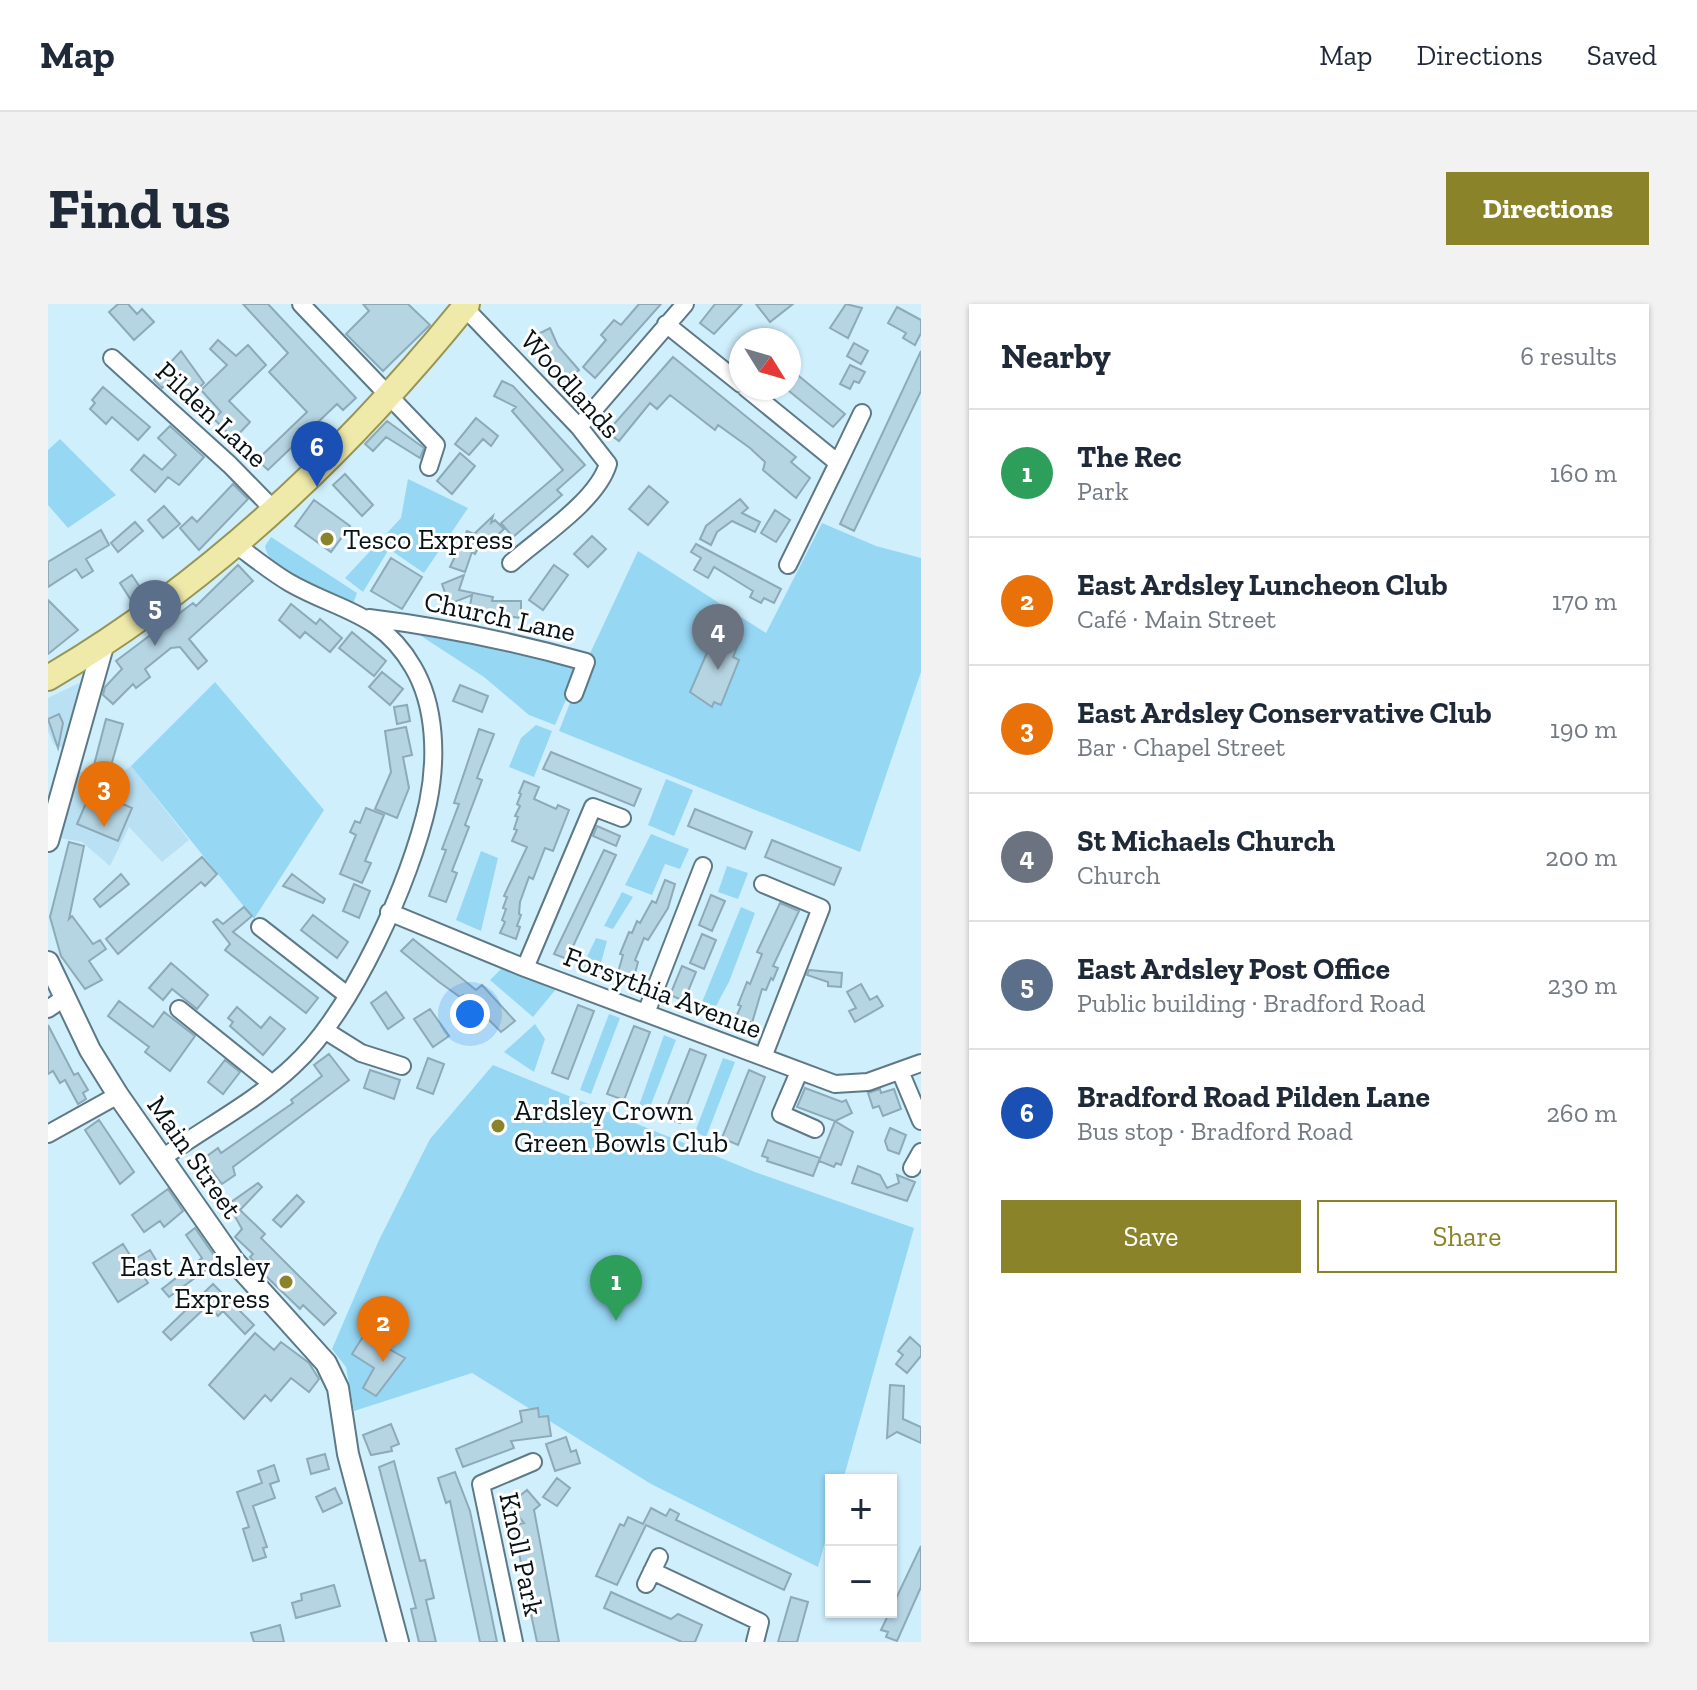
<!DOCTYPE html>
<html lang="en">
<head>
<meta charset="utf-8">
<style>
	:root { --surface:#fff; --page:#f2f2f3; --text:#1f2937; --muted:#747a83; --line:#e0e1e3; --accent:#8b832a }
	body { margin:0; font-family:"Zilla Slab",serif; background:var(--page); color:var(--text) }
	.controls { position:absolute; right:24px; bottom:24px; display:grid; overflow:hidden; border-radius:0px; box-shadow:0 2px 6px #0004 }
	.controls button { width:72px; height:72px; display:grid; place-items:center; padding:0; border:0; border-bottom:2px solid var(--line); background:var(--surface); color:var(--text); font:40px sans-serif }
	.compass { position:absolute; left:681px; top:24px; width:72px; height:72px; border-radius:50%; background:var(--surface); box-shadow:0 2px 6px #0004; rotate:127deg }
	.you { position:absolute; left:422px; top:710px; width:28px; height:28px; margin:-20px; border:6px solid #fff; border-radius:50%; background:#1a73e8; box-shadow:0 0 0 12px #1a73e833 }
	.badge { display:grid; place-items:center; width:52px; height:52px; border-radius:50%; background:var(--accent); color:#fff; font-size:26px; font-weight:700 }
	.pin { position:absolute; translate:-50% -66px; filter:drop-shadow(0 2px 4px #0008) }
	.pin::after { content:''; position:absolute; top:42px; width:28px; height:24px; background:inherit; clip-path:polygon(0 0,100% 0,50% 100%) }
	.list { margin:0; padding:0; list-style:none }
	h2 { display:flex; justify-content:space-between; align-items:center; height:104px; margin:0; padding:0 32px; font-size:34px }
	h2 small { font-size:26px; font-weight:400; color:var(--muted) }
	.list li { display:grid; grid-template-columns:52px 1fr auto; gap:24px; align-items:center; box-sizing:border-box; height:128px; padding:0 32px; border-top:2px solid var(--line) }
	.list b { display:block; font-size:30px; white-space:nowrap }
	.list p { margin:0; font-size:26px; white-space:nowrap; color:var(--muted) }
	.list em { font-size:26px; font-style:normal; color:var(--muted) }
	.actions { display:flex; gap:16px; padding:24px 32px }
	.actions a { flex:1; padding:18px 0; border:2px solid var(--accent); border-radius:0px; text-align:center; font-size:28px; color:var(--accent) }
	.actions .main { background:var(--accent); color:#fff }
	.map { position:relative; flex:none; width:873px; height:1338px; overflow:hidden; border-radius:0px }
	header { display:flex; align-items:center; gap:48px; box-sizing:border-box; height:112px; padding:0 40px; background:var(--surface); border-bottom:2px solid var(--line) }
	header strong { font-size:38px }
	nav { display:flex; gap:44px; margin-inline-start:auto; font-size:28px }
	.intro { display:flex; align-items:center; justify-content:space-between; box-sizing:border-box; height:192px; padding:0 48px }
	h1 { margin:0; font-size:56px }
	.button { padding:20px 36px; border-radius:0px; background:var(--accent); color:#fff; font-size:28px; font-weight:700 }
	main { display:flex; gap:48px; padding:0 48px }
	aside { flex:1; background:var(--surface); border-radius:0px; box-shadow:0 2px 6px #0004 }
	.map>svg:first-child { display:block }
	.built { fill:#bae1f3 }
	.green { fill:#96d7f4 }
	.building { fill:#b6d5e3; stroke:#8caab8; stroke-width:2 }
	.lines { fill:none; stroke-linecap:round; stroke-linejoin:round }
	.minor-casing { stroke:#5d7986; stroke-width:20 }
	.tertiary-casing { stroke:#5d7986; stroke-width:24 }
	.primary-casing { stroke:#989552; stroke-width:28 }
	.minor { stroke:#fff; stroke-width:16 }
	.tertiary { stroke:#fff; stroke-width:20 }
	.primary { stroke:#f0eaaa; stroke-width:24 }
	.poi-dot { fill:#8b832a; stroke:#fff; stroke-width:3 }
	.labels { text-anchor:middle; stroke-width:6; stroke-linejoin:round; paint-order:stroke }
	.street-label { font-size:28px; fill:#071217; stroke:#fff }
	.poi-label { font-size:28px; fill:#071217; stroke:#fff; text-anchor:start }
</style>
</head>
<body>
<header>
<strong>Map</strong>
<nav><a>Map</a><a>Directions</a><a>Saved</a></nav>
</header>
<div class="intro"><h1>Find us</h1><a class="button">Directions</a></div>
<main>
<div class="map">
<svg width="873" height="1338" viewBox="0 0 873 1338">
	<rect width="100%" height="100%" fill="#cfeffd"/>
	<path class="built" d="M31,379L35,382L16,444L6,441L0,427V394Z
		M83,462L141,536L114,558L81,523L62,562L34,538L12,534L30,467L63,476Z"/>
	<path class="green" d="M12,135L68,191L20,224L0,201V146Z
		M360,175L420,204L376,269L341,245L315,288L297,274L353,214Z
		M774,219L828,242L873,254V368L812,548L511,427L538,358L590,247L718,329Z
		M223,233L309,289L305,300C281,290 221,270 217,242Z
		M370,323L532,363L507,421L481,411L436,373L364,326Z
		M167,378L276,506L206,615L83,462Z
		M488,421L504,427L486,473L461,463L473,434Z
		M618,475L645,486L626,532L600,521Z
		M603,530L641,545L632,565L617,560L604,591L577,581Z
		M433,547L450,554L433,627L408,616Z
		M679,562L700,569L690,595L670,588Z
		M574,588L585,593L565,625L556,622Z
		M693,603L707,609L681,678L662,713L650,708Z
		M548,634L559,637L549,673L532,668Z
		M453,665L508,685L485,713L442,676Z
		M561,710L572,714L543,790L532,786Z
		M487,720L497,735L486,768L456,748Z
		M616,731L628,736L599,811L589,807Z
		M675,754L687,758L658,833L647,828Z
		M445,761L707,868L866,924L795,1176H783V1217L770,1263L603,1180L424,1069L306,1107L298,1063L284,1045L331,936L382,835Z"/>
	<path class="building" d="M70,0H80L89,10L94,5L106,18L86,36L61,8Z
		M195,0H220L308,94L295,106L289,100L220,166L209,156L259,108L221,68L240,49Z
		M315,0H360L382,21L335,67L298,30L321,7Z
		M591,0H613L547,74L535,63L558,36L553,31L566,16L573,21Z
		M667,0H694L666,30L652,19Z
		M708,0H745L722,18Z
		M798,0L814,4L800,34L782,24Z
		M849,3L873,16V29L867,41L855,34L858,29L840,19Z
		M502,24L510,42L531,66L518,77L494,50L486,32Z
		M170,36L188,52L200,41L218,61L181,97L202,118L186,135L166,115L173,108L153,86L179,61L162,45Z
		M806,39L820,47L813,60L799,52Z
		M133,47L156,79L145,90L128,69L114,84L106,76Z
		M873,47V87L806,227L792,220Z
		M625,53L748,153L743,158L762,174L748,194L715,166L717,158L702,144L670,121L667,126L622,91L609,105L602,99L571,137L559,128Z
		M802,61L817,68L811,79L806,77L802,85L792,80Z
		M746,68L797,110L785,123L741,87V73Z
		M454,77L465,82L537,161L509,186L514,191L465,233L453,219L515,166L464,107L468,103L446,92Z
		M55,83L102,123L90,136L64,113L58,120L42,105L47,99L44,96Z
		M428,114L450,132L443,142L435,135L421,151L407,140Z
		M339,117L376,144L372,154L338,133L325,147L317,140Z
		M122,122L156,153L131,181L120,173L107,188L83,166L96,151L114,166L128,151L110,134Z
		M412,149L427,162L404,190L389,177Z
		M297,170L325,201L314,212L285,181Z
		M185,180L200,195L151,246L132,224L144,213L149,218Z
		M601,182L620,198L600,221L581,205Z
		M692,195L700,204L694,209L712,218L707,228L684,217L669,228L663,241L652,235L658,222Z
		M266,196L302,222L283,248L247,222Z
		M116,202L132,220L115,234L100,216Z
		M727,206L742,216L728,238L713,229Z
		M445,212L443,219L447,216L456,225L441,239L436,233L427,250L424,248L417,268L402,263L419,227L426,230Z
		M87,218L95,227L70,248L63,239Z
		M53,226L61,241L38,255L45,267L34,274L28,265L0,283V258Z
		M544,232L558,245L540,263L526,250Z
		M648,240L733,285L726,299L716,294L713,299L702,293L705,287L666,263L660,274L646,266L653,254L643,248Z
		M343,254L374,273L354,305L323,287Z
		M190,261L205,277L141,335L159,357L150,365L132,343L123,344L97,365L102,373L88,384L85,380L65,400L55,391L57,383L74,365L68,357L145,299L148,302Z
		M506,261L520,271L495,306L481,296Z
		M84,271L95,288L83,296L72,279Z
		M416,271L411,286L445,293L444,297H473V314L421,307L424,291L401,300L394,280Z
		M0,296L30,326L0,350Z
		M243,300L268,320L272,315L294,334L282,348L257,328L252,334L231,316Z
		M304,328L338,357L326,372L291,344Z
		M675,338L689,343L685,353L691,356L673,401L666,398L664,403L642,388L661,344L670,348Z
		M334,368L355,385L342,401L321,383Z
		M412,381L440,392L434,408L405,397Z
		M359,401L362,417L349,420L346,403Z
		M11,410L15,419L10,444L0,415Z
		M58,415L75,420L62,465L46,461Z
		M358,423L364,451L355,453L361,484L349,514L327,505L343,468L337,427Z
		M431,425L446,430L429,474L434,476L417,521L421,523L404,567L409,569L398,598L381,592L398,546L394,545L411,500L406,499Z
		M503,448L593,485L586,502L495,465Z
		M476,477L491,483L486,495L508,505L510,501L521,506L505,547L497,544L485,575L481,573L472,598L471,610L473,611L469,622L472,623L468,635L452,629L457,618L454,616L458,605L455,604L459,593L456,592L479,543L464,537L469,526L466,525L470,513L467,512L472,502L469,500L473,490L471,489Z
		M41,492L66,503L68,497L84,504L70,537L29,520Z
		M318,504L336,511L317,557L323,559L314,579L292,570L308,531L302,528L307,517L312,519Z
		M647,505L704,528L697,545L640,522Z
		M549,522L572,532L568,542L545,532Z
		M724,536L793,564L786,581L717,553Z
		M21,538L36,542L21,615L24,612L45,640L52,636L58,645L41,657L54,676L37,685L13,652L2,613Z
		M556,546L568,551L519,655L506,650Z
		M154,553L169,570L157,582L153,578L70,650L58,635Z
		M73,570L81,580L52,603L46,595Z
		M244,570L277,595L275,599L235,582Z
		M617,576L627,580L620,604L600,636L596,634L587,656L590,658L584,681L568,675L575,651L572,650L581,628L584,629L589,617L592,619L604,597L608,599Z
		M306,580L322,587L311,614L295,607Z
		M663,591L677,597L664,627L651,621Z
		M732,599L751,607L725,662L730,664L725,676L723,674L718,686L714,685L704,719L688,713L693,702L690,701L699,678L702,680L714,650L709,648Z
		M196,603L204,612L185,628L270,694L258,709L177,646L182,640L165,618L169,615L175,620Z
		M265,611L300,638L289,654L253,626Z
		M654,630L668,636L656,665L642,659Z
		M365,635L428,686L434,681L467,717L453,728L436,711L434,713L415,691L412,693L391,678L353,647Z
		M123,659L160,691L149,705L124,685L115,696L101,684Z
		M634,662L648,668L636,697L622,691Z
		M761,666L794,669L793,683L780,682V678L759,671Z
		M813,680L822,696L829,692L835,702L807,718L801,707L808,704L799,688Z
		M338,688L356,714L340,725L323,699Z
		M71,697L105,723L116,708L147,732L122,767L97,748L101,743L60,712Z
		M530,701L546,707L520,775L504,769Z
		M189,703L213,724L222,713L237,725L215,751L182,722L185,718L180,714Z
		M382,705L401,732L385,743L366,715Z
		M0,721L26,771L30,769L40,786L35,789L38,795L30,800L17,776L12,779L5,767L0,770Z
		M586,722L602,728L576,796L559,790Z
		M642,745L658,751L632,819L615,813Z
		M281,750L301,776L185,863L187,871L174,880L155,855L170,844L173,849L245,799L243,796L274,772L266,761Z
		M380,754L396,760L385,790L369,784Z
		M177,756L192,768L175,790L160,778Z
		M322,766L352,776L346,795L316,784Z
		M701,766L717,773L690,841L674,834Z
		M757,784L794,798L798,796L804,809L787,817L805,828L793,861L788,859L786,863L771,857L787,817L749,803Z
		M832,785L833,789L846,785L853,805L835,812L831,802L825,804L820,789Z
		M51,816L86,868L72,880L37,826Z
		M842,824L858,831L851,850L840,846L837,837Z
		M720,836L772,854L765,872L719,857L720,854L714,852Z
		M810,862L832,871L839,884L851,879L849,871L867,878L859,897L804,879Z
		M210,879L214,883L192,906L217,930L213,934L288,1009L276,1021L255,1001L252,1005L220,974L202,953L205,950L187,933L194,925L178,896L183,898Z
		M120,885L135,907L116,923L112,917L96,928L84,911Z
		M249,891L256,898L233,923L225,916Z
		M147,924L170,957L121,993L114,985L154,954L138,931Z
		M75,940L85,956L102,946L108,956L92,967L100,979L70,998L45,959Z
		M165,980L206,1021L197,1030L175,1007L170,1012L160,1001L123,1036L115,1028Z
		M207,1029L226,1046L233,1038L261,1059L271,1075L261,1088L243,1074L223,1097L217,1091L196,1115L161,1081Z
		M316,1031L357,1054L328,1092L315,1084L326,1064L304,1050Z
		M862,1033L873,1043V1052L859,1069L848,1060L855,1051L850,1047Z
		M842,1081L856,1082L855,1115L873,1123V1139L849,1128L839,1134Z
		M490,1104L491,1113L500,1112L503,1132L463,1137L466,1144L415,1163L408,1145L474,1118L472,1107Z
		M343,1120L351,1140L343,1143L344,1147L323,1151L315,1131Z
		M518,1133L523,1148L528,1146L532,1159L507,1167L498,1140Z
		M277,1150L281,1165L263,1170L259,1155Z
		M346,1157L372,1257L377,1256L386,1294L378,1296L388,1338H371L363,1305L368,1304L331,1163Z
		M226,1161L231,1177L222,1180L227,1194L205,1202L219,1243L215,1244L218,1253L205,1257L195,1225L201,1223L189,1188L214,1179L210,1167Z
		M407,1168L422,1207L449,1338H432L402,1197L398,1199L390,1174Z
		M509,1174L522,1184L509,1202L495,1193Z
		M287,1184L294,1199L275,1208L268,1193Z
		M479,1186L492,1201L486,1206L511,1338H489L478,1287L466,1221L476,1219L461,1201Z
		M603,1204L618,1212L622,1205L631,1210L628,1216L743,1270L736,1286L598,1221L569,1281L548,1272L572,1220L576,1222L580,1213L595,1220Z
		M873,1242V1283L849,1337L838,1333L840,1328L833,1326Z
		M286,1281L292,1302L248,1314L244,1299L254,1296L253,1290Z
		M563,1288L623,1315L630,1310L654,1321L647,1338H634L556,1304Z
		M743,1293L760,1298L749,1338H730Z
		M232,1321L236,1338H206L203,1329Z"/>
	<g class="lines">
		<defs>
			<path id="minor" d="M253,0L388,141L381,163
				M416,3L531,123L560,160C549,197 492,233 463,259
				M618,20L693,80
				M64,54L182,161L226,206
				M698,84L790,159L740,261
				M531,123L637,0
				M790,159L814,109
				M321,314C395,323 466,338 538,358L526,390
				M715,580L773,604L715,753
				M341,608L477,664L787,780L820,778L873,759
				M212,623L299,691
				M477,664L545,503L574,514
				M0,705L16,694
				M131,705L223,779
				M598,709L655,562
				M278,727L313,749L354,762
				M852,767L873,817
				M751,768L733,810L767,825
				M0,830L70,791
				M116,853C158,823 208,797 245,762C304,708 363,577 380,499C389,455 388,402 365,363C333,308 291,307 242,279C223,268 205,253 187,240
				M864,864L873,848
				M604,1267L712,1318L707,1338
				M598,1280L611,1253
				M466,1338L433,1180L485,1158"/>
			<path id="tertiary" d="M0,537L55,342
				M0,658L42,746L70,791L186,957L278,1059L290,1084L300,1150L350,1338"/>
			<path id="primary" d="M0,374C162,279 301,146 419,0"/>
		</defs>
		<use href="#minor" class="minor-casing"/>
		<use href="#tertiary" class="tertiary-casing"/>
		<use href="#primary" class="primary-casing"/>
		<use href="#minor" class="minor"/>
		<use href="#tertiary" class="tertiary"/>
		<use href="#primary" class="primary"/>
	</g>
	<g class="poi-dot">
		<circle cx="279" cy="235" r="8"/>
		<circle cx="450" cy="822" r="8"/>
		<circle cx="238" cy="978" r="8"/>
	</g>
	<g class="labels">
		<g class="street-label">
			<text transform="translate(523 80) rotate(48)" y="10">Woodlands</text>
			<text transform="translate(164 110) rotate(43)" y="10">Pilden Lane</text>
			<text transform="translate(452 312) rotate(12)" y="10">Church Lane</text>
			<text transform="translate(615 688) rotate(21)" y="10">Forsythia Avenue</text>
			<text transform="translate(147 853) rotate(55)" y="10">Main Street</text>
			<text transform="translate(474 1250) rotate(78)" y="10">Knoll Park</text>
		</g>
		<g class="poi-label">
			<text x="295" y="245">Tesco Express</text>
			<text x="466" y="816">Ardsley Crown<tspan x="466" dy="32">Green Bowls Club</tspan></text>
			<text x="222" y="972" text-anchor="end">East Ardsley<tspan x="222" dy="32">Express</tspan></text>
		</g>
	</g>
</svg>
<div class="controls">
<button>+</button>
<button>−</button>
</div>
<svg class="compass" viewBox="-18 -18 36 36"><path d="M0-13l5 13h-10z" fill="#e53935"/><path d="M0 13l5-13h-10z" fill="#747a83"/></svg>
<div class="you"></div>
<div class="pin badge" style="left:568px;top:1017px;background:#2e9e5b">1</div>
<div class="pin badge" style="left:335px;top:1058px;background:#e8710a">2</div>
<div class="pin badge" style="left:56px;top:523px;background:#e8710a">3</div>
<div class="pin badge" style="left:670px;top:366px;background:#6b7280">4</div>
<div class="pin badge" style="left:107px;top:342px;background:#5c6f8a">5</div>
<div class="pin badge" style="left:269px;top:183px;background:#1a4fb4">6</div>
</div>
<aside>
<h2>Nearby<small>6 results</small></h2>
<ul class="list">
<li><span class="badge" style="background:#2e9e5b">1</span><div><b>The Rec</b><p>Park</p></div><em>160 m</em></li>
<li><span class="badge" style="background:#e8710a">2</span><div><b>East Ardsley Luncheon Club</b><p>Café · Main Street</p></div><em>170 m</em></li>
<li><span class="badge" style="background:#e8710a">3</span><div><b>East Ardsley Conservative Club</b><p>Bar · Chapel Street</p></div><em>190 m</em></li>
<li><span class="badge" style="background:#6b7280">4</span><div><b>St Michaels Church</b><p>Church</p></div><em>200 m</em></li>
<li><span class="badge" style="background:#5c6f8a">5</span><div><b>East Ardsley Post Office</b><p>Public building · Bradford Road</p></div><em>230 m</em></li>
<li><span class="badge" style="background:#1a4fb4">6</span><div><b>Bradford Road Pilden Lane</b><p>Bus stop · Bradford Road</p></div><em>260 m</em></li>
</ul>
<div class="actions"><a class="main">Save</a><a>Share</a></div>
</aside>
</main>
</body>
</html>
